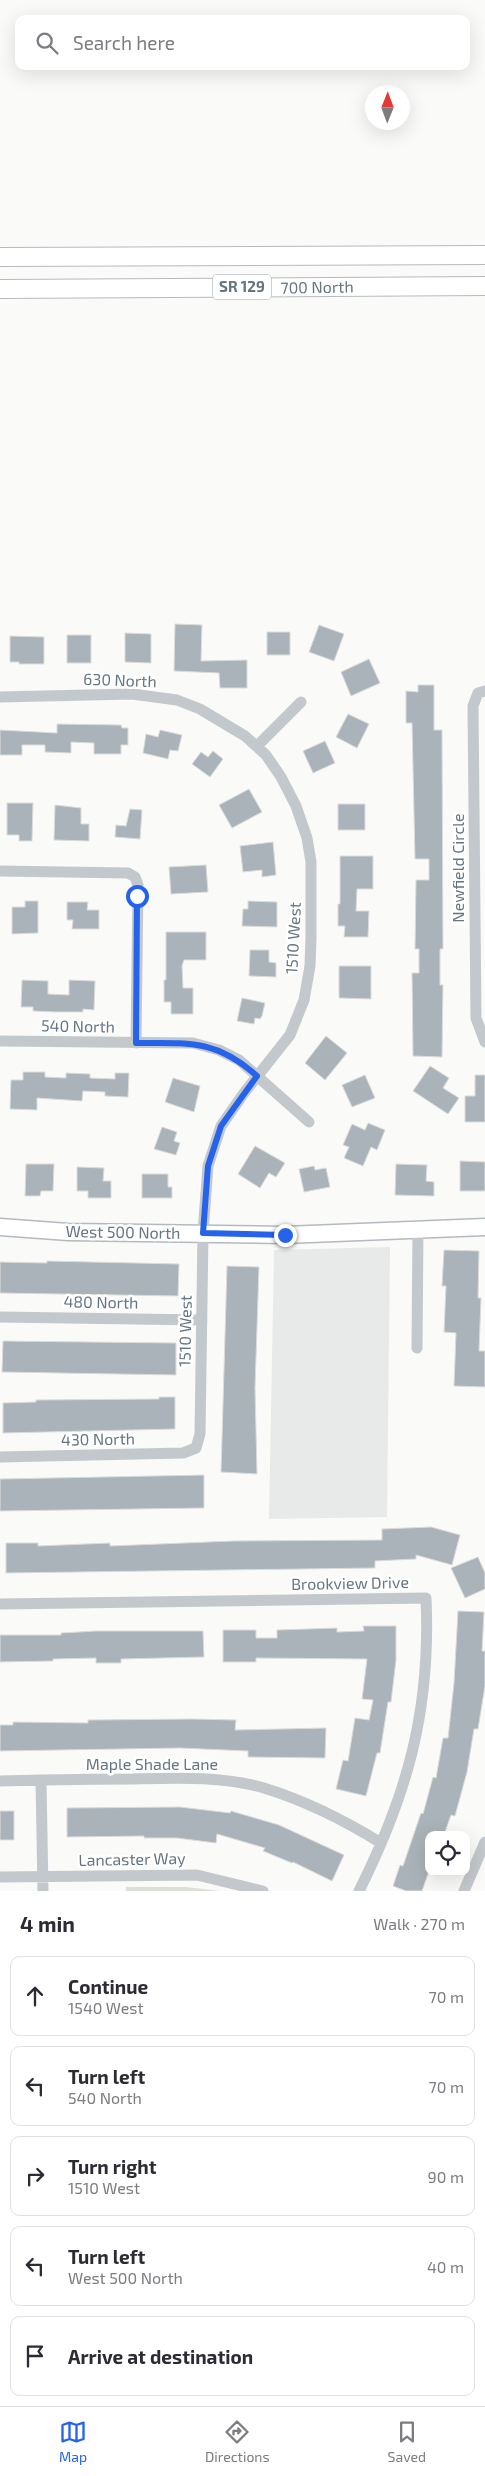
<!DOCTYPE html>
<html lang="en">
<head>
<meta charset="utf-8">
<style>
	:root { --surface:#fff; --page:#f2f2f3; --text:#2b2b33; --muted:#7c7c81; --line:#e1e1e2; --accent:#2563eb }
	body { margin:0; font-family:"Exo 2",sans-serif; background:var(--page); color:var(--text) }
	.controls { position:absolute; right:15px; bottom:15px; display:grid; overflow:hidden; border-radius:10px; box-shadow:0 5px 20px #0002 }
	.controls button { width:45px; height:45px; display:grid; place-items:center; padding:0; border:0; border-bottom:1px solid var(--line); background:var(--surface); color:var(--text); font:25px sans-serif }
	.compass { position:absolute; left:365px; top:85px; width:45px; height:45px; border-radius:50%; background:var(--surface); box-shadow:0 5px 20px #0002; rotate:1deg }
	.stop { position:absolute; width:15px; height:15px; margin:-11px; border:4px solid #2563eb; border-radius:50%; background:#fff }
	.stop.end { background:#2563eb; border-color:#fff; box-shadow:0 1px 5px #0008 }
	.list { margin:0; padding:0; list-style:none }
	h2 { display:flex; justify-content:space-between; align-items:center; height:65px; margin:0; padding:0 20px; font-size:21px }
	h2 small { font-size:16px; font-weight:400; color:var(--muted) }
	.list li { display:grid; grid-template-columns:32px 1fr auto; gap:15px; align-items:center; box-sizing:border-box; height:80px; margin:0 10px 10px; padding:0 10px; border:1px solid var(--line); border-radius:10px }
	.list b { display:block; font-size:19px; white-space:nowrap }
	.list p { margin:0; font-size:16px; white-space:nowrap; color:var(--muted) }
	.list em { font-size:16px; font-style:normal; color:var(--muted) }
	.icon { flex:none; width:28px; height:28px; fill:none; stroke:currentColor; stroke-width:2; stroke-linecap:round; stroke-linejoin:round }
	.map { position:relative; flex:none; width:485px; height:1891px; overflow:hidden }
	.search { position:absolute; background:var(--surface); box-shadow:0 5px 20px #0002; left:15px; right:15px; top:15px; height:55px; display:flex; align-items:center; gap:12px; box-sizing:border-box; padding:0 18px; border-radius:10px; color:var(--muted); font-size:19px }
	.sheet { height:515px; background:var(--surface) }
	nav { display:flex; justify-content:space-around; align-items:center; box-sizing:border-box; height:70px; border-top:1px solid var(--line); background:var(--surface); font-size:14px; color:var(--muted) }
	nav a { display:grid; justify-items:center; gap:2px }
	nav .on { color:var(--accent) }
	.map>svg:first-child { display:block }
	.built { fill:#e8e9e9 }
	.green { fill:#dadfd7 }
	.building { fill:#aab3b9; stroke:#dcdcda }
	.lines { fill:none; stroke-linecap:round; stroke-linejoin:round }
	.secondary-casing { stroke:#b3babf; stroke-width:19 }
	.primary-casing { stroke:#b5babe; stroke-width:20 }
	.street { stroke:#c3c8cc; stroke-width:11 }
	.secondary { stroke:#fff; stroke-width:16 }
	.primary { stroke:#fff; stroke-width:18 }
	.route { stroke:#2563eb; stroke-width:6 }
	.labels { text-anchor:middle; stroke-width:5; stroke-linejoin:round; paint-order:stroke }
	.shield { fill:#fff; stroke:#939fa8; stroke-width:1 }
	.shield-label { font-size:15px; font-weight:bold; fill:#657683 }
	.street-label { font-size:16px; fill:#657683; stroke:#fff }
</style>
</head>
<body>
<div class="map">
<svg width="485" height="1891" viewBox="0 0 485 1891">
	<rect width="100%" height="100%" fill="#fafaf8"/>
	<path class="built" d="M390,1247L387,1517L269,1519L274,1250Z"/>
	<path class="green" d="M126,1887H185L220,1891H126Z"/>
	<path class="building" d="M175,624L202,625L201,661L247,660V688H220L219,673L174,671Z
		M319,625L344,634L334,661L309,652Z
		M267,632H290V655H267Z
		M125,633L151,634V663L125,662Z
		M67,635H91V663H67Z
		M10,636L44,637V664H19V662H10Z
		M369,659L380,683L351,696L341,672Z
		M418,685H434V730H442L443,949H440V985H443L442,1057L413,1056L412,973H419V949H415L416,880H429V859H415L412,723H406V691L418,692Z
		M348,714L369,724L357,748L336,737Z
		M57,724L121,725L122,728H128V745H121V754H94V743L71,742V753L45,752V745H22V755H0V730L57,733Z
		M160,730L182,735L178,751L170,750L168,759L143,753L146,734L158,737Z
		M325,741L335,763L313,773L303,751Z
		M213,751L223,759L210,777L192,764L201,752L208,757Z
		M249,789L262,812L232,828L219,805Z
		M7,803H33L32,841H19V835H7Z
		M338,804H365V830H338Z
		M55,805L81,808V824H89V841L54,840Z
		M130,809L142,810L140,839L115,837L116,825L126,826Z
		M273,842L276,875L262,877V870L243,872L240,846Z
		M340,856H373V889H357L356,911H369L368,937H344L345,926H338V904H340Z
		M206,865L208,892L171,894L169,867Z
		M25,901H38V933L12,934V907H25Z
		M248,901L277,902V927L242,926L243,909H248Z
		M67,902H88L87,910H99V929H72L73,920H67Z
		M166,932H206V960H184L182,966L183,988H193V1014H171V1002H164V980H166Z
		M250,950H269V962L276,963V977L249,976Z
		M339,966H371V999L339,998Z
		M22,980L48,981V994L69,995V980L95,981L94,1010L83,1009V1012H56L33,1011V1007H21Z
		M242,998L265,1003L262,1016L260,1019L255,1018L254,1024L237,1021Z
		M326,1036L347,1053L325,1080L305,1063Z
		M430,1066L449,1078L443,1088L459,1098L448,1114L413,1091Z
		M23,1072H45V1077L66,1078V1073L90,1074V1078L115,1079V1073H129L128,1097L105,1096V1092L83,1091L82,1101L37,1098V1110L10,1109L11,1080H23Z
		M365,1075L375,1098L352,1107L342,1085Z
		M475,1075H485V1122H465V1096H475Z
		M173,1078L200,1086L194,1112L165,1102Z
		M368,1123L385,1130L377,1150L371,1147L363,1166L344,1158L349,1147L343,1145L352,1124L365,1130Z
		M162,1127L177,1132L174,1141L180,1143L176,1155L154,1149Z
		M255,1146L285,1163L276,1177L269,1173L260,1188L238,1174Z
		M460,1161L485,1162V1191H460Z
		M26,1164H54L53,1191H41L40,1196H25Z
		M396,1164L427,1165L426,1181L434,1182V1196L395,1195Z
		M314,1166L315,1170L326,1168L330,1187L304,1192L299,1169Z
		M77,1167L104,1168L103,1181H111V1198H88V1191H77Z
		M142,1174H168V1187H172V1198H142Z
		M444,1250L479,1251L478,1298H481L479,1351H485V1387L454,1386L456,1333L444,1332L446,1286H442Z
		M47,1261L179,1264L178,1296L0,1293V1262L47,1263Z
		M227,1266L259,1267L255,1388L257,1474L221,1472Z
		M3,1341L176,1343V1375L2,1372Z
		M159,1397H175V1429L3,1433V1403L36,1402V1400L159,1399Z
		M204,1475V1508L0,1511V1479Z
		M431,1527L460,1535L452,1565L416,1555V1559L375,1561V1568L6,1573V1543H38V1546L110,1543V1546L233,1541L382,1540V1529Z
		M478,1557L485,1573V1589L465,1598L451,1568Z
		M458,1611L484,1612L482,1651H485V1686L478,1729H474L467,1772L455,1816L451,1815L444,1835H429V1871L422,1891H406L393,1886L400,1865L403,1866L421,1813L423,1814L433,1777L436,1778L443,1738H448L454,1683Z
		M363,1626H396V1660L391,1702H388L380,1753H377L366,1796L336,1789L343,1760L348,1761L355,1718L369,1720L373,1700L362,1699L367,1659L256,1658V1662H223V1630H256V1638H277V1630L337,1628V1632L364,1631Z
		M96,1631H203L204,1657L121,1659V1663H96V1658L53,1659V1661L0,1662V1635H61V1633Z
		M193,1719L236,1720L235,1730L326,1728L325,1758L248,1757V1751L180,1748L0,1751V1725H13V1722L88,1723V1720Z
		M180,1807L230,1813L231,1811L279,1825L344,1855L332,1881L293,1862L292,1863L263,1851L265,1848L217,1834L216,1843L177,1838H144V1836L67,1837V1808Z
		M0,1811H14V1840H0Z"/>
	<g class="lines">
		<defs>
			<path id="secondary" d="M0,1227L68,1232L285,1235L485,1227"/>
			<path id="primary" d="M0,257L485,255
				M0,289L485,286"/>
		</defs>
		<use href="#secondary" class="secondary-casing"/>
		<use href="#primary" class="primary-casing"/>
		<path class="street" d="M485,691L478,693L473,706L476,1018L485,1042
			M0,697L132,694L177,700L200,709L245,736L266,755L281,777L296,806L307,838L311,862V938L310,966L304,1000L290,1035L244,1093L221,1126L208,1166L203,1233L200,1434L196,1448L183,1453L0,1457
			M257,746L301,702
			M0,871L128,873L135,877L138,885L136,1043
			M0,1041L193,1043L219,1050L239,1060L309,1122
			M0,1317L202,1320
			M417,1348L418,1229
			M0,1604L426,1598C431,1709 408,1793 359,1891
			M0,1781C44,1780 88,1779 133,1779C176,1778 222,1776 264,1788C306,1801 344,1820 381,1843
			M41,1781L43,1891
			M0,1877L197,1875L263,1891
			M464,1891L485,1842"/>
		<use href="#secondary" class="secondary"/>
		<use href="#primary" class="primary"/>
	</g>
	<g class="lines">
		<path class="route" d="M137,896L136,1043C188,1043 216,1039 257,1076L221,1126L208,1166L203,1233L285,1235"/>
	</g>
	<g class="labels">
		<rect class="shield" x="213" y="274.5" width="58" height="25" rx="4"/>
		<g class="shield-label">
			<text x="242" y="292">SR 129</text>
		</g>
		<g class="street-label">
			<text transform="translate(317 287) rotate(-1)" y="6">700 North</text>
			<text transform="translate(120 680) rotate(2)" y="6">630 North</text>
			<text transform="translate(458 868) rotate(-90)" y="6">Newfield Circle</text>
			<text transform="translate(293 938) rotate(-87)" y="6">1510 West</text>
			<text transform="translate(78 1026) rotate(1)" y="6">540 North</text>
			<text transform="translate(123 1232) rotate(1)" y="6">West 500 North</text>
			<text transform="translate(101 1302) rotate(1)" y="6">480 North</text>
			<text transform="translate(185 1331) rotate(-89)" y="6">1510 West</text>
			<text transform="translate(98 1439) rotate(-1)" y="6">430 North</text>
			<text transform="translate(350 1583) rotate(-1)" y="6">Brookview Drive</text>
			<text x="152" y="1770">Maple Shade Lane</text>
			<text transform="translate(132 1859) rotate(-1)" y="6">Lancaster Way</text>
		</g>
	</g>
</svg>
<div class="controls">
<button><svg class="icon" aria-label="locate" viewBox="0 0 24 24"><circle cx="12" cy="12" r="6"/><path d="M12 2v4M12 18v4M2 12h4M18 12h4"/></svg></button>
</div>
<svg class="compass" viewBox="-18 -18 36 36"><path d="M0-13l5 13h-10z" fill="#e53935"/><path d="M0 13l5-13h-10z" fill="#7c7c81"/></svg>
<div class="stop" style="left:137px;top:896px"></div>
<div class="stop end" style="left:285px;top:1235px"></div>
<div class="search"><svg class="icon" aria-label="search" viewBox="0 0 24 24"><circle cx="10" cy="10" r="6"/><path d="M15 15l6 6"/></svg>Search here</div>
</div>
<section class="sheet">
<h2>4 min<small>Walk · 270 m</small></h2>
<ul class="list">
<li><svg class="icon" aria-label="ahead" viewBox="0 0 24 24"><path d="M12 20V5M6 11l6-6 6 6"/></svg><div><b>Continue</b><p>1540 West</p></div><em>70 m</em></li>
<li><svg class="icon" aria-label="left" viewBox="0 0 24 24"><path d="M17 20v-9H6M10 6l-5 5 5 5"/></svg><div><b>Turn left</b><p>540 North</p></div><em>70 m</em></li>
<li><svg class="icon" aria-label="right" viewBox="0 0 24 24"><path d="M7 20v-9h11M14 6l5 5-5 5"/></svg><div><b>Turn right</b><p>1510 West</p></div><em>90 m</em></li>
<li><svg class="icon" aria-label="left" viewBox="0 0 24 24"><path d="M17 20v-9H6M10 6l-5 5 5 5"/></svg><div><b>Turn left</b><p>West 500 North</p></div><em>40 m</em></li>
<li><svg class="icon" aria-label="arrive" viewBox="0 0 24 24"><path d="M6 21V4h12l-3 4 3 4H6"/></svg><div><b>Arrive at destination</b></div></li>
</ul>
</section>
<nav>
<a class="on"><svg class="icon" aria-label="map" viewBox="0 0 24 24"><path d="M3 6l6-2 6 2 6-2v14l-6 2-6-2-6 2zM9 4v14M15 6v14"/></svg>Map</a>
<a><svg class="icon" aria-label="directions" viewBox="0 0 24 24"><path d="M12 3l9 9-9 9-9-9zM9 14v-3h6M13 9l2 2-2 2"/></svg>Directions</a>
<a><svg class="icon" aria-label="saved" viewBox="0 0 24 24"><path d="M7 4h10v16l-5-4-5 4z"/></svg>Saved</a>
</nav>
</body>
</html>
